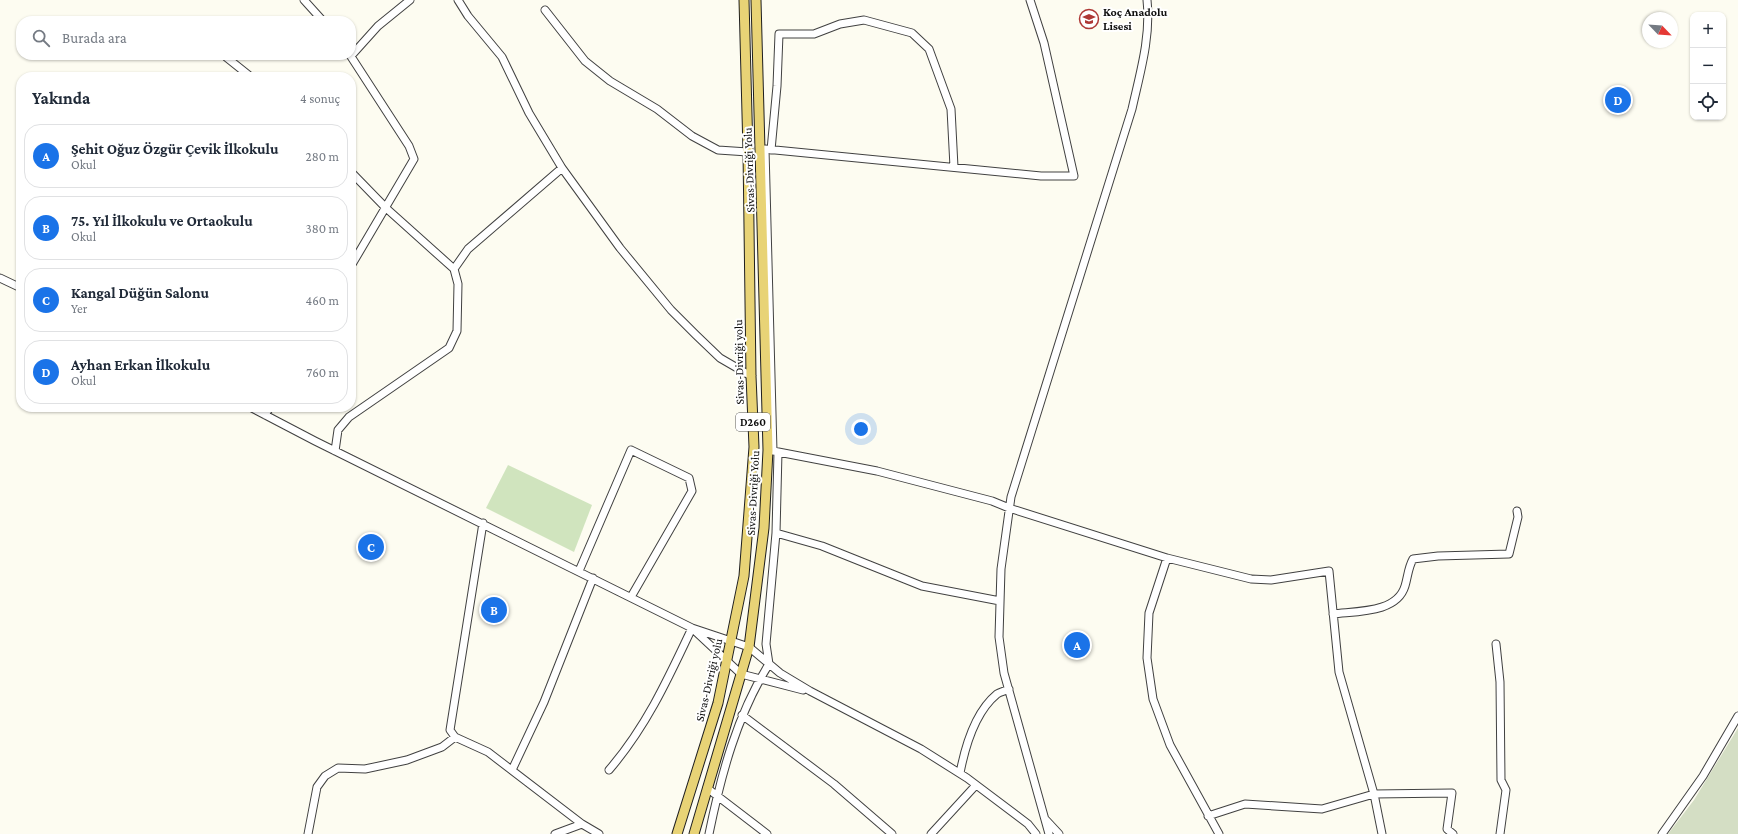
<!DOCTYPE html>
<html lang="tr">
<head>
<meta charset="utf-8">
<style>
	:root { --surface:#fff; --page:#f6f6f7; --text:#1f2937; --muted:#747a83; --line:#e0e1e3; --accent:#1a73e8 }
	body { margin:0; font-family:"Crimson Pro",serif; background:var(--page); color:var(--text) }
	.controls { position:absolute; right:12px; top:12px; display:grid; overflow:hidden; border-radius:8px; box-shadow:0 1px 3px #0004 }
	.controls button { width:36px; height:36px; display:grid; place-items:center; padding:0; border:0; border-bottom:1px solid var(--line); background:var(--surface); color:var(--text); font:20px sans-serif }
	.compass { position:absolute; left:1642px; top:12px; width:36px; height:36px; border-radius:50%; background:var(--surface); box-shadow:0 1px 3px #0004; rotate:115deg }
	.you { position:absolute; left:861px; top:429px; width:14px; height:14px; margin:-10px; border:3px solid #fff; border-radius:50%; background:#1a73e8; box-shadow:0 0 0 6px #1a73e833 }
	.badge { display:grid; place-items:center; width:26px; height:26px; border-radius:50%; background:var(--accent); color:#fff; font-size:13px; font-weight:700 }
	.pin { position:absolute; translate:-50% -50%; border:2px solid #fff; box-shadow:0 1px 4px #0006 }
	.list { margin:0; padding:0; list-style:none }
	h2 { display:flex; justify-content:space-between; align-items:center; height:52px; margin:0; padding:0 16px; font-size:17px }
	h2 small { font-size:13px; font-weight:400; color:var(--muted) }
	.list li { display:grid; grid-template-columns:26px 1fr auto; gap:12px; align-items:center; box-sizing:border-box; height:64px; margin:0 8px 8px; padding:0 8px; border:1px solid var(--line); border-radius:16px }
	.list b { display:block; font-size:15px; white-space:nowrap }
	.list p { margin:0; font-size:13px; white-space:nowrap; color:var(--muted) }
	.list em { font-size:13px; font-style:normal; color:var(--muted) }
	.icon { flex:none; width:22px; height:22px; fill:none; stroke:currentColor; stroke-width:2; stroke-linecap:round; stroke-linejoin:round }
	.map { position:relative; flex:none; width:1738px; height:834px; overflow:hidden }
	.search { position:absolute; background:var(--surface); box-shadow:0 1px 3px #0004; left:16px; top:16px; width:340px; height:44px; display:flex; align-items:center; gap:10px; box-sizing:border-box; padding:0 14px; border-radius:16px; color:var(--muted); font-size:15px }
	.panel { position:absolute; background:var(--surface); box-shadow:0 1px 3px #0004; left:16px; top:72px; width:340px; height:340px; border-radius:16px }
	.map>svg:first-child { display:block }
	.green { fill:#d0e4be }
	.cemetery { fill:#d4dec4 }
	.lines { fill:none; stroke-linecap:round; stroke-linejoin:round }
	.minor-casing { stroke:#414141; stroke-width:9 }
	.major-casing { stroke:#1f1f1f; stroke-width:11 }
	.minor { stroke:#fff; stroke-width:7 }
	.major { stroke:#e8d376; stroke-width:9 }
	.labels { text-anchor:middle; stroke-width:4; stroke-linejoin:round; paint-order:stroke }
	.shield { fill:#fff; stroke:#565656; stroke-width:1 }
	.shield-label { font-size:11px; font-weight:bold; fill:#0e0e0e }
	.poi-label { font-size:12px; font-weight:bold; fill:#0e0e0e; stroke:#fff; text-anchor:start }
	.street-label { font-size:12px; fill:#0e0e0e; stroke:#fff }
</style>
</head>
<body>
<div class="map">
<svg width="1738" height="834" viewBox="0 0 1738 834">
	<rect width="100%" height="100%" fill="#fdfcf1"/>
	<path class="green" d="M508,465L592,505L574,552L486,508Z"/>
	<path class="cemetery" d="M1738,728V834H1668L1694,800Z"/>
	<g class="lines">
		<defs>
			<path id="minor" d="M304,0L323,21
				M458,0L468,16L502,57L529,113L562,168L620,248L671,310L696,335L720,358L751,376
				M545,10L585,61L610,81L657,109L692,136L718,150L748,152
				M350,55L409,146L414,159L351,266
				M351,56L378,26L410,0
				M226,57L251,77
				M771,150L777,86L779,34H814L840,24L864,20L912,33L929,49L951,109L954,167
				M454,269L468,249L562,168
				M0,278L21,288
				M250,407L315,441L692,628L749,647L780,673L810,691L921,749L967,778L1028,824L1036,834
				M265,415L270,407
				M768,450L877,471L992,501L1009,508L1167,558L1251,579L1271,580L1329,571L1339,672L1374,794L1382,834
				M335,451L338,430L349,417L449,348L457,331L458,284L454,269L386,208L351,172
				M773,451L765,149L1041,176H1074L1044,43L1030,0
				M483,523L450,730L455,737L488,752L582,824L599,834
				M776,533L822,546L922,586L1000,601
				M1167,558L1149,613L1147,658L1153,699L1170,745L1219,834
				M579,571L631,450L689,478L692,491L631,597
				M1333,614C1357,611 1397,613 1405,586C1408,576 1408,568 1413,559L1438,556L1509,554L1518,517L1517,511
				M695,631L741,674L803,690
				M1496,644L1500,682L1501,780L1506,790L1500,834
				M742,715L834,784L892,834
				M512,770L544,702L593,578
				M609,770C646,727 668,679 692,628
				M960,773C965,747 975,712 997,694C1000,692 1005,691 1009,689
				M707,788L767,834
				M1208,816L1245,804L1322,809L1374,794L1452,793L1447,829L1453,834
				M1046,820L1059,834
				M308,834L317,787L325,776L338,768L365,769L407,760L442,747L455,737
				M555,834L582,824
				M709,834C721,775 737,715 769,664L766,644L776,533L778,452
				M931,834L976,785
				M1049,834L1004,673L999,637L1001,569L1011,497L1132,109C1140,73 1151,37 1147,0
				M1662,834L1703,776L1738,716"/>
			<path id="major" d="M677,834L718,703L744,576L754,447L751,376L748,152L744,0
				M694,834L749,647L764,528L768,450L756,0"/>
		</defs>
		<use href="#minor" class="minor-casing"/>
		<use href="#major" class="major-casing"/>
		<use href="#minor" class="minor"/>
		<use href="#major" class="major"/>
	</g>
	<defs>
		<symbol id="school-ring" viewBox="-11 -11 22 22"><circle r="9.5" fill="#fff" stroke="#ae3836" stroke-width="1.5"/><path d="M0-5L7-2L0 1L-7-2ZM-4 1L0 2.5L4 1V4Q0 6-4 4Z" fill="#ae3836"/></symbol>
	</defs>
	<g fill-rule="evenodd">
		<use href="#school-ring" x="1078" y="8" width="22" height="22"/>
	</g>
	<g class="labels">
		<rect class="shield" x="736" y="413" width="34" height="18" rx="3"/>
		<g class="shield-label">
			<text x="753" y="426">D260</text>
		</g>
		<g class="poi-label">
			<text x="1103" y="16">Koç Anadolu<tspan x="1103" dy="14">Lisesi</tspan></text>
		</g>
		<g class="street-label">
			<text transform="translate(749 170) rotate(-92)" y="4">Sivas-Divriği Yolu</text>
			<text transform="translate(739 362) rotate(-91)" y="4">Sivas-Divriği yolu</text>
			<text transform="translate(753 493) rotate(-87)" y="4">Sivas-Divriği Yolu</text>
			<text transform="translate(709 680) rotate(-77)" y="4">Sivas-Divriği yolu</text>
		</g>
	</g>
</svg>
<div class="controls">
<button>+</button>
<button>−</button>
<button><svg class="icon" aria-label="locate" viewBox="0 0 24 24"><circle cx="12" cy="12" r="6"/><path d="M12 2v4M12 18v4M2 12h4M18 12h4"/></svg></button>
</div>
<svg class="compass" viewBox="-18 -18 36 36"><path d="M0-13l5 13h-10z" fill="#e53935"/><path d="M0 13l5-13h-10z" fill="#747a83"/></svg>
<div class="you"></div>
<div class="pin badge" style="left:1077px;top:645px">A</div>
<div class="pin badge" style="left:494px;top:610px">B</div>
<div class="pin badge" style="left:371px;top:547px">C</div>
<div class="pin badge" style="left:1618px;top:100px">D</div>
<div class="search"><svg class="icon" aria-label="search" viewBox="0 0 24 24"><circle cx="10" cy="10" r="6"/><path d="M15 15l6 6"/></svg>Burada ara</div>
<section class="panel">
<h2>Yakında<small>4 sonuç</small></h2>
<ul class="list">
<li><span class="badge">A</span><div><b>Şehit Oğuz Özgür Çevik İlkokulu</b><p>Okul</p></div><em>280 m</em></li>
<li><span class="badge">B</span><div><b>75. Yıl İlkokulu ve Ortaokulu</b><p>Okul</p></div><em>380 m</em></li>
<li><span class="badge">C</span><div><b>Kangal Düğün Salonu</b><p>Yer</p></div><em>460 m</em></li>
<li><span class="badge">D</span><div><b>Ayhan Erkan İlkokulu</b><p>Okul</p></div><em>760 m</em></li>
</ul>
</section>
</div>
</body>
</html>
